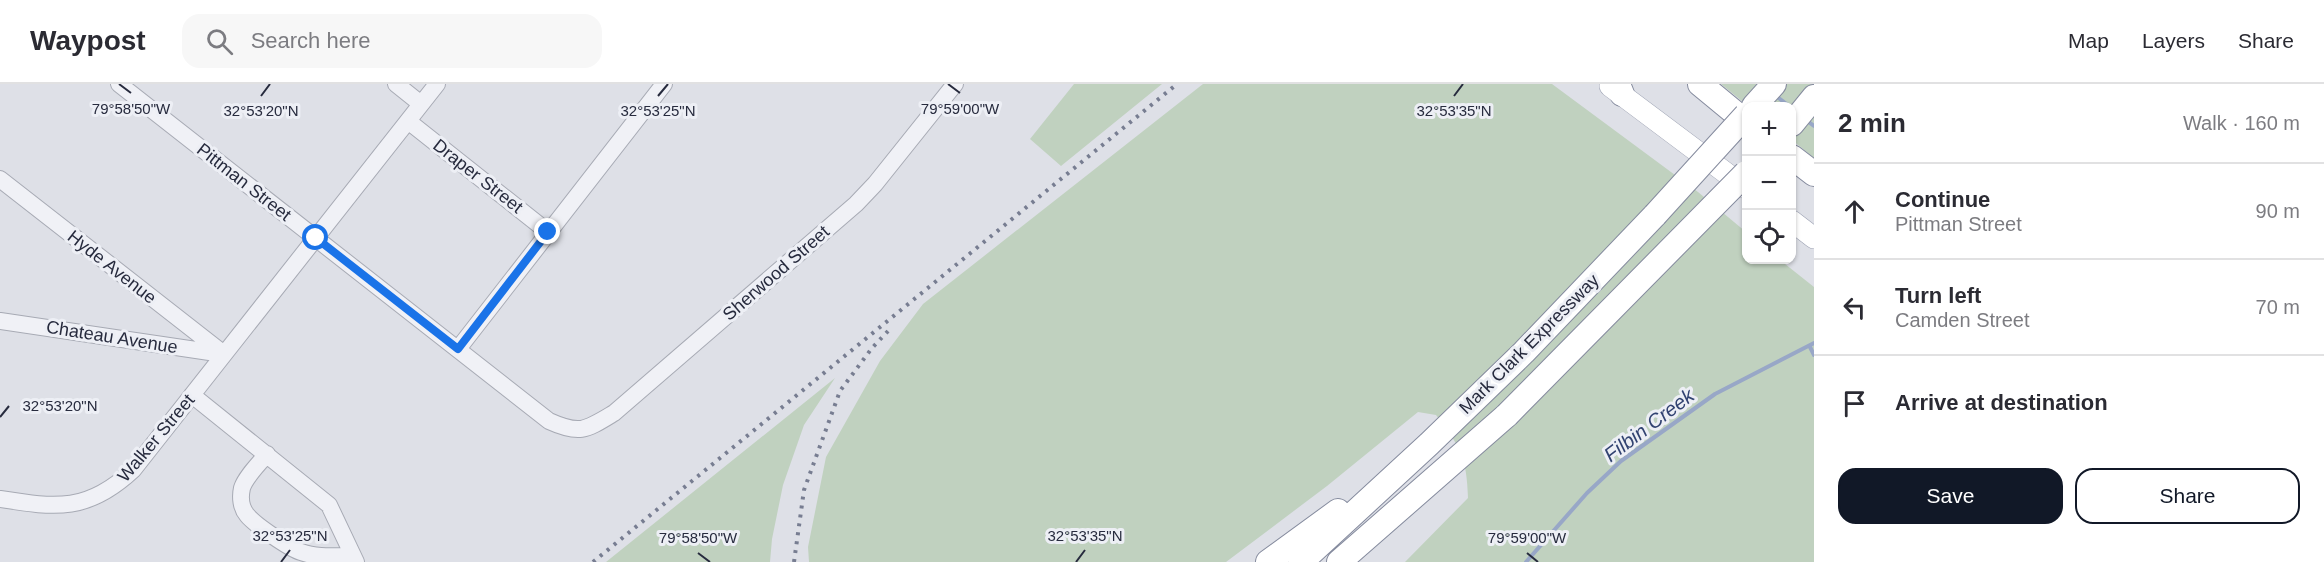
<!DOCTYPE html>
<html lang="en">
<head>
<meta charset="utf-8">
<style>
	:root { --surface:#fff; --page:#f7f7f7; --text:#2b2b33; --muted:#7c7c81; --line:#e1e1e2; --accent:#111827 }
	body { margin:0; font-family:Arial,sans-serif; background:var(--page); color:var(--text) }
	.controls { position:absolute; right:18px; top:18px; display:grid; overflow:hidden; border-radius:12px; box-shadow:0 2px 4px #0004 }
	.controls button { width:54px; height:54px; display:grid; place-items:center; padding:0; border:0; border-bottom:2px solid var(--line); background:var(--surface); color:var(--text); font:30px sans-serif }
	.stop { position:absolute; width:18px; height:18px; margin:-14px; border:4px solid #1a73e8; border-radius:50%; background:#fff }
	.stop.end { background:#1a73e8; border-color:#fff; box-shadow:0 2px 6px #0008 }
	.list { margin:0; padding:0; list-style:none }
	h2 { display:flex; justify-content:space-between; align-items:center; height:78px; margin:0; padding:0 24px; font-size:26px }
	h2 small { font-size:20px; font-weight:400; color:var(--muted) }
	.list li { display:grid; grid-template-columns:39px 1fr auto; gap:18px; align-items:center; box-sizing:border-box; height:96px; padding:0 24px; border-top:2px solid var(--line) }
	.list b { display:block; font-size:22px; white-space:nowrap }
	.list p { margin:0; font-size:20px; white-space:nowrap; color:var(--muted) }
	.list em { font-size:20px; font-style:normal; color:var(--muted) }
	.actions { display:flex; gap:12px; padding:18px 24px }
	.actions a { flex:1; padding:14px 0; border:2px solid var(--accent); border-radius:18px; text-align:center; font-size:21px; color:var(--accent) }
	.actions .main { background:var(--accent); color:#fff }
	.icon { flex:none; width:33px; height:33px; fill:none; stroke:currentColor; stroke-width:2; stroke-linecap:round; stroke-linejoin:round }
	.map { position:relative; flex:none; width:1814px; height:478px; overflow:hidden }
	header { display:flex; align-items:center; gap:36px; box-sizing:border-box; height:84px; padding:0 30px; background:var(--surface); border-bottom:2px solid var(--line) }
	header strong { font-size:28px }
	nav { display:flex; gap:33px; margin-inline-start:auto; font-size:21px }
	.search { width:420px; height:54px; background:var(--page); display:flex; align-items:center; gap:15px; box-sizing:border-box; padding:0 21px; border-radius:18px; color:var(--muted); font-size:22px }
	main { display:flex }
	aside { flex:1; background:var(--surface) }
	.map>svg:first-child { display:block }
	.green { fill:#c0d1bf }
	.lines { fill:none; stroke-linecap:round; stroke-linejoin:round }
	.stream { stroke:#98a7c7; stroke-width:4 }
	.minor-casing { stroke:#a7aab4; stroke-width:18 }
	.major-casing { stroke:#9da2b3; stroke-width:22 }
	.highway-casing { stroke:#858b9e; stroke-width:26 }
	.minor { stroke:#f0f1f6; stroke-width:16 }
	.major { stroke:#fff; stroke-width:21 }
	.highway { stroke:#fff; stroke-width:24 }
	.rail { stroke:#777d91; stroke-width:4; stroke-dasharray:3 6; stroke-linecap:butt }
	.highway-bridge-casing { stroke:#858b9e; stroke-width:26; stroke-linecap:butt }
	.highway-bridge { stroke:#fff; stroke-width:24 }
	.route { stroke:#1a73e8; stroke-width:8 }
	.ticks { fill:none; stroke:#272b3e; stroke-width:2 }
	.labels { text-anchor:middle; stroke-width:6; stroke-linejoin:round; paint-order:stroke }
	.street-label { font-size:18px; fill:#272b3e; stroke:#edeff5 }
	.water-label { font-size:20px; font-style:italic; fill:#324371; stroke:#edeff5 }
	.ticks-label { font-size:15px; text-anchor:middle; fill:#272b3e; stroke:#edeff5; stroke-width:6; stroke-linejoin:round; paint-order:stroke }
</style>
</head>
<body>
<header>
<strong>Waypost</strong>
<div class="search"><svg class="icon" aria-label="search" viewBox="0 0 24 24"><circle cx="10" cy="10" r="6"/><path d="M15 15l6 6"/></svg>Search here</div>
<nav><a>Map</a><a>Layers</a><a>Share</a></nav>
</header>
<main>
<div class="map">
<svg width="1814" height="478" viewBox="0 0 1814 478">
	<rect width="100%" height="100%" fill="#dee0e7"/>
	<path class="green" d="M1074,0H1162L1061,82L1030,55Z
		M1203,0H1552L1698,108L1746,148V176H1780L1814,203V478H1405L1468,414C1467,374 1460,362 1436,331L1418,328L1327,402L1226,478H809L808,463L826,373L880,277L923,220Z
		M1721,0H1814V74L1792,56V22H1748Z
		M835,294L804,341L783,401L772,455L770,478H606Z"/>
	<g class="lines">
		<path class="stream" d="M1776,12L1789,22
			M1806,36L1814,42
			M1810,263L1814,271
			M1526,478L1587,409L1621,377L1715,310L1814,259"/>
		<defs>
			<path id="minor" d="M119,0L549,337C580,351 586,346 614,329L856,120L875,100L955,0
				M396,0L421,20
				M408,37L548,148
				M0,95L224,270
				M0,237L223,270
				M458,265L664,0
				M192,311L329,421L356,478
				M267,370C259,380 246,392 242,404C240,413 241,424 247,431C254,440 290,465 301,468C317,474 335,472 352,472
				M0,415C57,424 88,428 133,386L437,0"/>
			<path id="major" d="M1610,2L1746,104
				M1792,137L1814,154"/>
			<path id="highway" d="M1618,0L1622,10
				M1700,0L1746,38
				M1754,22L1774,0
				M1792,40L1814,13
				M1792,73L1814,90
				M1268,478L1338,427
				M1301,478L1429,360L1524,268L1655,131
				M1339,478L1507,331"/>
		</defs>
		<use href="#minor" class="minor-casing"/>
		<use href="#major" class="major-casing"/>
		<use href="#highway" class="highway-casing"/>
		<use href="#minor" class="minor"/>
		<use href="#major" class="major"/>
		<use href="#highway" class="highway"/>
		<path class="rail" d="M593,478L1177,0
			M794,478L804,406L840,307L872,264L889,246"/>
		<defs>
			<path id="highway-bridge" d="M1655,131L1746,31
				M1507,331L1746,89"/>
		</defs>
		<use href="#highway-bridge" class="highway-bridge-casing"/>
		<use href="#highway-bridge" class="highway-bridge"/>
	</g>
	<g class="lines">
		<path class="route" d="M316,154L458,265L548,148"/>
	</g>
	<path class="ticks" d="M119,0L131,9M948,0L960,9M261,12L270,0M658,12L668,0M1454,12L1463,0M0,333L9,322M698,469L710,478M1527,469L1538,478M281,478L290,466M1076,478L1085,466"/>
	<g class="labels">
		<g class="street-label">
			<text transform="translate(478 92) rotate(38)" y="6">Draper Street</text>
			<text transform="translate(244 98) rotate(38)" y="6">Pittman Street</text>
			<text transform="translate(112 183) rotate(38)" y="6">Hyde Avenue</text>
			<text transform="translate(776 189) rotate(-41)" y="6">Sherwood Street</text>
			<text transform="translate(112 253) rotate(9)" y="6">Chateau Avenue</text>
			<text transform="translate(1529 260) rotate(-45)" y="6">Mark Clark Expressway</text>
			<text transform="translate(156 354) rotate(-50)" y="6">Walker Street</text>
		</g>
		<g class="water-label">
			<text transform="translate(1649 341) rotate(-37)" y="7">Filbin Creek</text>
		</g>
	</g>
	<g class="ticks-label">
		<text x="131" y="30">79°58'50"W</text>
		<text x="960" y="30">79°59'00"W</text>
		<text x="261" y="32">32°53'20"N</text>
		<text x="658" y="32">32°53'25"N</text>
		<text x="1454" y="32">32°53'35"N</text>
		<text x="60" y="327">32°53'20"N</text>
		<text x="290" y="457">32°53'25"N</text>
		<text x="1085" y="457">32°53'35"N</text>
		<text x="698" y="459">79°58'50"W</text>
		<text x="1527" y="459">79°59'00"W</text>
	</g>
</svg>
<div class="controls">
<button>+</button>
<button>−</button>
<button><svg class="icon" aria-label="locate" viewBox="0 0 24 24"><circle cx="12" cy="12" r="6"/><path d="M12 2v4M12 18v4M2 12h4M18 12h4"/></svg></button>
</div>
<div class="stop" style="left:316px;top:154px"></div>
<div class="stop end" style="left:548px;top:148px"></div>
</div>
<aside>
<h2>2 min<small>Walk · 160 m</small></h2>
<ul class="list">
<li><svg class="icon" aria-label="ahead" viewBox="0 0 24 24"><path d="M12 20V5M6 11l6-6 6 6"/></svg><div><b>Continue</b><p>Pittman Street</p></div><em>90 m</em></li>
<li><svg class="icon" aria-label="left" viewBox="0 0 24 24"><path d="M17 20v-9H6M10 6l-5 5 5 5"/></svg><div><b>Turn left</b><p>Camden Street</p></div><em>70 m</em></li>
<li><svg class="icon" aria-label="arrive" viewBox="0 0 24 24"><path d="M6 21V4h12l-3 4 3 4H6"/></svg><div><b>Arrive at destination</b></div></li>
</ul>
<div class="actions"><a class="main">Save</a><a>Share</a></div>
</aside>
</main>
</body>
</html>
